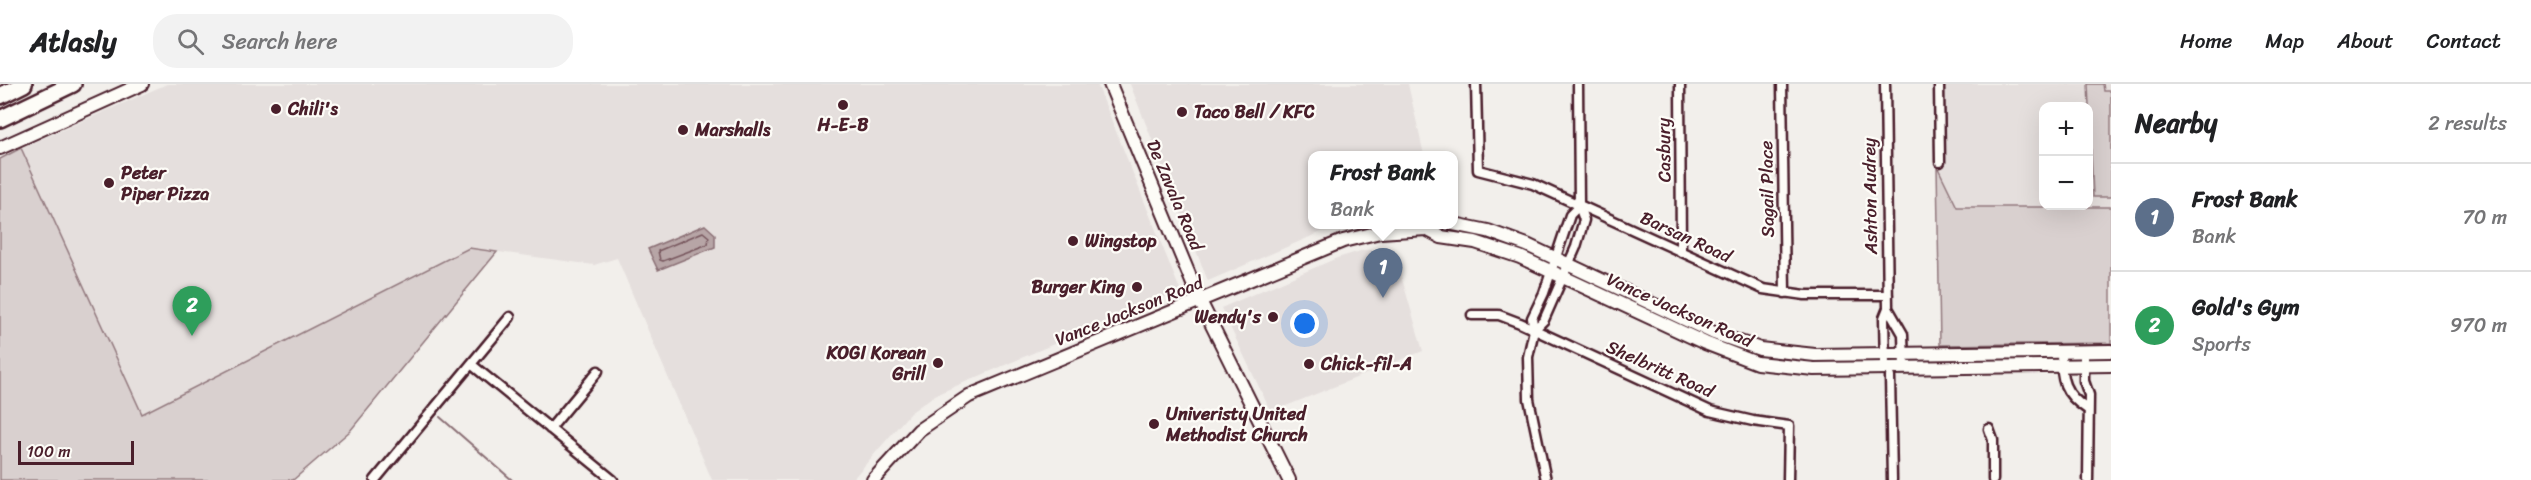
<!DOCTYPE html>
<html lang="en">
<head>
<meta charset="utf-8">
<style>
	:root { --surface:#fff; --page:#f2f2f2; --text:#202124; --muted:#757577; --line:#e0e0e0; --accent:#4a1f2b }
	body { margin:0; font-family:Sriracha,sans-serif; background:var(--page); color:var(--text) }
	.controls { position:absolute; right:18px; top:18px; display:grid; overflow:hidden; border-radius:12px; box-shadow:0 6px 24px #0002 }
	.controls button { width:54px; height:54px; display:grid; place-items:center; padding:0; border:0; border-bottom:2px solid var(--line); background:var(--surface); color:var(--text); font:30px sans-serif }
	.scale { position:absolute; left:18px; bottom:15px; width:116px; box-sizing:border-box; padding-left:6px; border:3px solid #4a1f2b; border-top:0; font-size:16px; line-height:21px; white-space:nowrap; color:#4a1f2b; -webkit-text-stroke:4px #fdfcf7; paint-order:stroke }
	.you { position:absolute; left:1305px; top:240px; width:21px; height:21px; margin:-15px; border:4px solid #fff; border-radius:50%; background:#1a73e8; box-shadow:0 0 0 9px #1a73e833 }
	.badge { display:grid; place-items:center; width:39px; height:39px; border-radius:50%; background:var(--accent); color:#fff; font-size:20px; font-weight:700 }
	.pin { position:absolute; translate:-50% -50px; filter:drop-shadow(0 2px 3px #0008) }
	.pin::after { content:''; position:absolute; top:32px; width:21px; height:18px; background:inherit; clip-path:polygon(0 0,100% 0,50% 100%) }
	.popup { position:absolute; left:1308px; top:67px; width:150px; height:78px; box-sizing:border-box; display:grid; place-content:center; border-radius:12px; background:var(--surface); filter:drop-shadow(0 2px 4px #0005); font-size:20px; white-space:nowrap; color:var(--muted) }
	.popup b { font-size:22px; color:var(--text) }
	.popup::after { content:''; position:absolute; left:50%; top:100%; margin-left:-12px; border:12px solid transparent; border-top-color:var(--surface) }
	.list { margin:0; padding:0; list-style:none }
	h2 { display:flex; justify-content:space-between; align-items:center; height:78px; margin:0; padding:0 24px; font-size:26px }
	h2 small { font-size:20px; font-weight:400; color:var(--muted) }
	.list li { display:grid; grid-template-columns:39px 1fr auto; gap:18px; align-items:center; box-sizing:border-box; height:108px; padding:0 24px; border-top:2px solid var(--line) }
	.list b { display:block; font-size:22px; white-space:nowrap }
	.list p { margin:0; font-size:20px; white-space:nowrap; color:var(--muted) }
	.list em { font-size:20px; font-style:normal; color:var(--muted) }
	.icon { flex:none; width:33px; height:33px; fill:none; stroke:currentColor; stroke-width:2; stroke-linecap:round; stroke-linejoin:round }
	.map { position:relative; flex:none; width:2111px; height:396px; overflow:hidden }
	header { display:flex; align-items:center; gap:36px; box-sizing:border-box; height:84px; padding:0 30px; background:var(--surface); border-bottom:2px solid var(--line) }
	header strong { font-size:28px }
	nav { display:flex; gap:33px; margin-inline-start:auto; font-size:21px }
	.search { width:420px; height:54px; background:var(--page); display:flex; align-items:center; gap:15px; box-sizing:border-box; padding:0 21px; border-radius:24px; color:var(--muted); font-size:22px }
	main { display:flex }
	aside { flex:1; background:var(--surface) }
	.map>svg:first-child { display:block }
	.built { fill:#e5dfdd; fill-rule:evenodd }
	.green { fill:#d9d0cf; stroke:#92787d; stroke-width:1.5 }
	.water { fill:#b7a5a6; stroke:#8b6f75; stroke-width:1.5 }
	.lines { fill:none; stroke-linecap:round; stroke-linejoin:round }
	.shore { stroke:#76555c; stroke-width:1.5 }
	.stream { stroke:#8b6f75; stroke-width:2 }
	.street-casing { stroke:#4a1f2b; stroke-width:13 }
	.secondary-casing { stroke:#4a1f2b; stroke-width:16 }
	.highway-casing { stroke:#4a1f2b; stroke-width:20 }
	.street { stroke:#fdfcf7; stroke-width:8 }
	.secondary { stroke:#fdfcf7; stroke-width:12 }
	.highway { stroke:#fdfcf7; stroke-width:15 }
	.poi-dot { fill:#4a1f2b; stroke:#fdfcf7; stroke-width:2 }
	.labels { text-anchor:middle; stroke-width:4.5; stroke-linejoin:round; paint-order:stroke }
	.poi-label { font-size:18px; font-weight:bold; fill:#4a1f2b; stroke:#fdfcf7; text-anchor:start }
	.street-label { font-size:18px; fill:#4a1f2b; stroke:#fdfcf7 }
</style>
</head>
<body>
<header>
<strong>Atlasly</strong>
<div class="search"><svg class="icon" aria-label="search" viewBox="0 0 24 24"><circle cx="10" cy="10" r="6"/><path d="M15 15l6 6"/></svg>Search here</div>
<nav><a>Home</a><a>Map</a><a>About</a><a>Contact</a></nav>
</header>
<main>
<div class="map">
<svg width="2111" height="396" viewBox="0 0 2111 396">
	<rect width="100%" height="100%" fill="#f2efeb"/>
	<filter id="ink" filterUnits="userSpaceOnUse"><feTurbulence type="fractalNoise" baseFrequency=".0167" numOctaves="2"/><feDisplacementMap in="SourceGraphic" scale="12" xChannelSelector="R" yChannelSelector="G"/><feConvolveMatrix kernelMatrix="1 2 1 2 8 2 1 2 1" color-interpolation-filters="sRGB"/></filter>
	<g filter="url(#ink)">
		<path class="built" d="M167,0H1097L1180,206L935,311L910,329L852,396H712L617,174L594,181L469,164L142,330L21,64Z
			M1130,0H1408L1424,71H1312V140L1347,141L1335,142L1208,197Z
			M1935,0H2111V259L1940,261ZM2044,22H2088V122H2044Z
			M1393,164L1423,267L1271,328L1221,224L1337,174L1364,166Z"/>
		<path class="green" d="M2088,0H2103L2104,7H2111V113H2093Z
			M21,64L142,330L469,164L497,168L350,347L293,396H0V75Z
			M1937,82L1957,123H2111V259L1940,261Z"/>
		<path class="water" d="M705,141L715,150V163L658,186L648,165Z"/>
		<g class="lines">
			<path class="shore" d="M703,148L709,153L708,160L663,177L660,176L658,167Z"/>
			<path class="stream" d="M440,333L512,396"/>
			<defs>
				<path id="street" d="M1476,0L1478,86L1533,100L1763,205L1805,211H1888
					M1680,0L1681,168
					M1782,0L1785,209
					M1939,0L1940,78
					M1888,224L1903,250L1904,283
					M1472,231H1499L1520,239L1710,327L1753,337L1789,342L1788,396
					M1534,246L1544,236L1576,163L1584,136L1579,122L1578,0
					M2061,268C2061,296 2063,309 2087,325
					M2084,268V297L2089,311L2088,396
					M471,280L613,396
					M1885,283L1884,234L1888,224L1885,0
					M1890,293L1892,396
					M550,345L598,287
					M1989,345L1993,356V396
					M375,396L510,233
					M1546,396L1529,315L1528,273L1534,246L1532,234L1544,209L1570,131L1579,122"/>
				<path id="secondary" d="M1110,0L1200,217L1289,396
					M0,64L142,0
					M1454,140L1488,147L1527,161L1714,249L1760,265L1815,271L2111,267
					M1426,145L1441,153L1475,158L1520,173L1705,259L1757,279L1814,285L2111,281
					M873,396L919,346L969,312L1343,157L1380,148L1426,145L1439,140"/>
				<path id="highway" d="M0,12L24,0
					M0,35L73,0"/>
			</defs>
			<use href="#street" class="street-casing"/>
			<use href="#secondary" class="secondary-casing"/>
			<use href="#highway" class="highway-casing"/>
			<use href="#street" class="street"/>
			<use href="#secondary" class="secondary"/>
			<use href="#highway" class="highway"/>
		</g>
	</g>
	<g class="poi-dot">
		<circle cx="843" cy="21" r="6"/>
		<circle cx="276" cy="25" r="6"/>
		<circle cx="1182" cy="28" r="6"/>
		<circle cx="683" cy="46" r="6"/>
		<circle cx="109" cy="99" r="6"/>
		<circle cx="1073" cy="157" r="6"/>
		<circle cx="1137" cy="203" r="6"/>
		<circle cx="1273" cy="233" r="6"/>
		<circle cx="938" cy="279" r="6"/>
		<circle cx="1309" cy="280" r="6"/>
		<circle cx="1154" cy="340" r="6"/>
	</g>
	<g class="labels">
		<g class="poi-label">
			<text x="288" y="31">Chili's</text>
			<text x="1194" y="34">Taco Bell / KFC</text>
			<text x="843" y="47" text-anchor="middle">H-E-B</text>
			<text x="695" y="52">Marshalls</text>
			<text x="121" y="95">Peter<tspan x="121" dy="21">Piper Pizza</tspan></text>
			<text x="1085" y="163">Wingstop</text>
			<text x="1125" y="209" text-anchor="end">Burger King</text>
			<text x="1261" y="239" text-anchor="end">Wendy's</text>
			<text x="926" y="275" text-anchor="end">KOGI Korean<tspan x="926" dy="21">Grill</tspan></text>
			<text x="1321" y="286">Chick-fil-A</text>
			<text x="1166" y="336">Univeristy United<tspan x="1166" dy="21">Methodist Church</tspan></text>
		</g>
		<g class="street-label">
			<text transform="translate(1664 66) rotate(-91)" y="6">Casbury</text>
			<text transform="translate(1767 105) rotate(-91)" y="6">Sagail Place</text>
			<text transform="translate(1175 111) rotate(67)" y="6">De Zavala Road</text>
			<text transform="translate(1870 112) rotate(-91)" y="6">Ashton Audrey</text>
			<text transform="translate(1686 153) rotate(25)" y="6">Barsan Road</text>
			<text transform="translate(1680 226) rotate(24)" y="6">Vance Jackson Road</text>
			<text transform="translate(1129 227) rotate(-22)" y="6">Vance Jackson Road</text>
			<text transform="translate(1660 285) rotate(24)" y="6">Shelbritt Road</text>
		</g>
	</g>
</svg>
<div class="controls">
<button>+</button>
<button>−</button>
</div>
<div class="scale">100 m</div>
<div class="you"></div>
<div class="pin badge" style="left:1383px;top:214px;background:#5c6f8a">1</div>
<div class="popup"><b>Frost Bank</b>Bank</div>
<div class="pin badge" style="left:192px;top:252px;background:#2e9e5b">2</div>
</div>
<aside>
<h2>Nearby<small>2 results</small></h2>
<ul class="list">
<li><span class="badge" style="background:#5c6f8a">1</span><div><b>Frost Bank</b><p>Bank</p></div><em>70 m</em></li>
<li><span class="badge" style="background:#2e9e5b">2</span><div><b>Gold's Gym</b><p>Sports</p></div><em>970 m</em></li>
</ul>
</aside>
</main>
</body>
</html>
